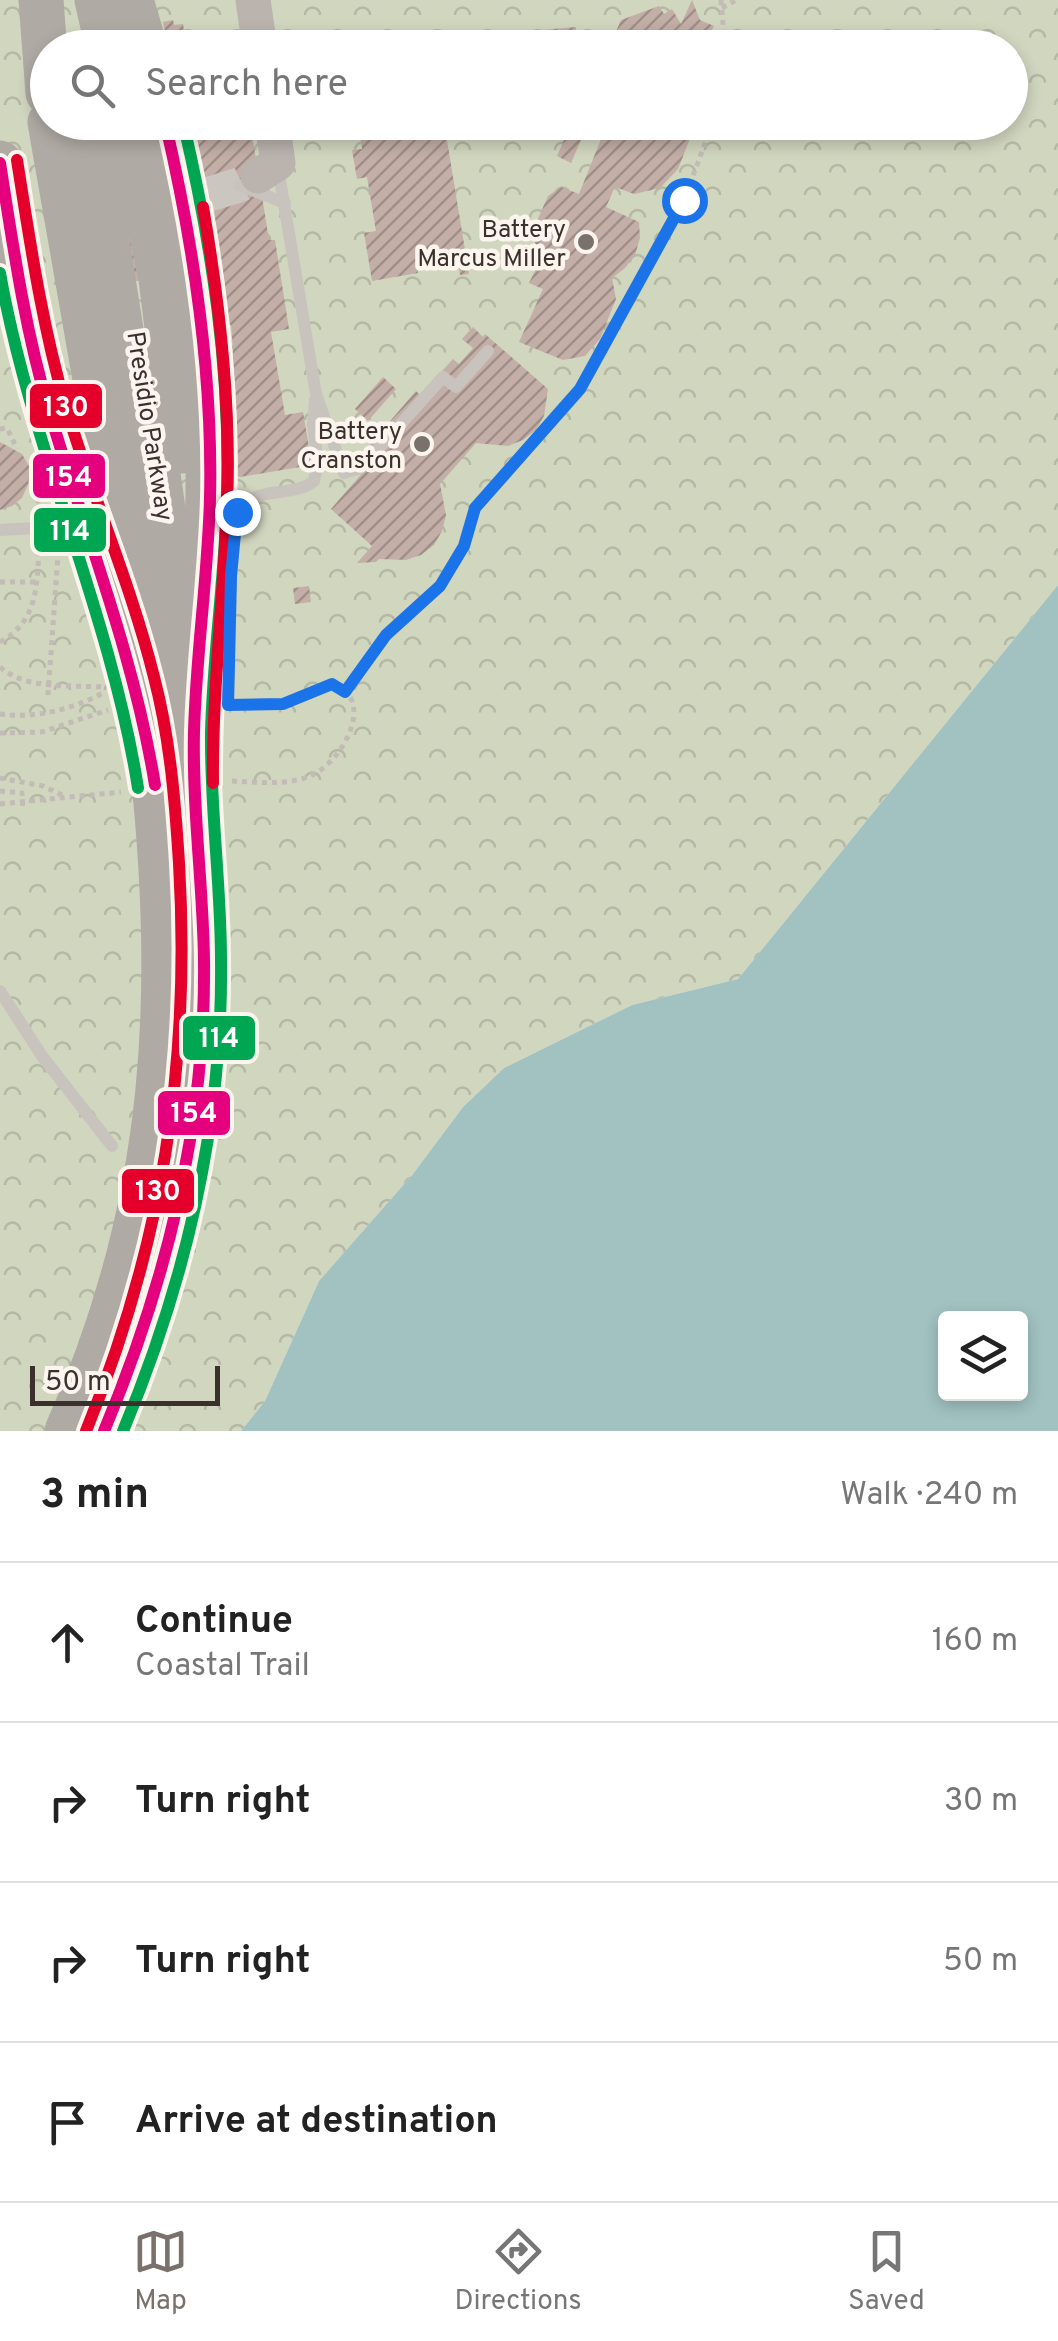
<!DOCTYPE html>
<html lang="en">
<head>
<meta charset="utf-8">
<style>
	:root { --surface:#fff; --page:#f2f2f2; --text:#222; --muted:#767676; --line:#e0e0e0; --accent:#7a716c }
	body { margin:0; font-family:Overpass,sans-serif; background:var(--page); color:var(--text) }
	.controls { position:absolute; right:30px; bottom:30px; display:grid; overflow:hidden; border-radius:10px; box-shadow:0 5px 15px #0003 }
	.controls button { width:90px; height:90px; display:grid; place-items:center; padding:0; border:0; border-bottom:2px solid var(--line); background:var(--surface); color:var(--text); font:50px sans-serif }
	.scale { position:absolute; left:30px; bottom:25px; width:190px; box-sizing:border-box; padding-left:10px; border:5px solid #3b302b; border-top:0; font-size:28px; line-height:35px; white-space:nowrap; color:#3b302b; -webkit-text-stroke:8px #fbf5ee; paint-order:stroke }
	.stop { position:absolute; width:30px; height:30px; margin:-22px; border:8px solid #1a73e8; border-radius:50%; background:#fff }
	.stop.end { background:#1a73e8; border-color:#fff; box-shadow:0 2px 10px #0008 }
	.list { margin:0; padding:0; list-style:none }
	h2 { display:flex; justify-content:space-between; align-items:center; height:130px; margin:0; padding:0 40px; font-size:42px }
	h2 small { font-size:32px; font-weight:400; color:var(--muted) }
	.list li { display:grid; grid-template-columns:65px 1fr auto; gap:30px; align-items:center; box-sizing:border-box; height:160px; padding:0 40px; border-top:2px solid var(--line) }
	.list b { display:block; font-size:38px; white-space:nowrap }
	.list p { margin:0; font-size:32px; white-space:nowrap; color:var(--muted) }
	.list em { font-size:32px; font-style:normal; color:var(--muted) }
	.icon { flex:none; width:55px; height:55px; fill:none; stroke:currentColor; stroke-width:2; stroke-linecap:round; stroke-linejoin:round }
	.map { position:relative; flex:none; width:1058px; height:1431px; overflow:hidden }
	.search { position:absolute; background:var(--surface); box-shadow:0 5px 15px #0003; left:30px; right:30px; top:30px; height:110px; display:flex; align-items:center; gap:25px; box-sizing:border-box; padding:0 35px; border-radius:55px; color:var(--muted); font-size:38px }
	.sheet { height:770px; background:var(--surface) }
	nav { display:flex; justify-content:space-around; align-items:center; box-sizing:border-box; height:140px; border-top:2px solid var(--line); background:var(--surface); font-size:28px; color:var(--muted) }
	nav a { display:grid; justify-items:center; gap:5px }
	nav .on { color:var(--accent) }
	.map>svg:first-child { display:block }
	.park { fill:url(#park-crowns); fill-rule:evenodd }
	.water { fill:#a1c2c1; fill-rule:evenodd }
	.building { fill:url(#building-hatch) }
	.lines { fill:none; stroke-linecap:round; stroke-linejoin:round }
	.secondary-tunnel { stroke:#ccc6c0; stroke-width:35; stroke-dasharray:35 18; stroke-linecap:butt }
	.path { stroke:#c2bbb6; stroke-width:5; stroke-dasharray:5 5; stroke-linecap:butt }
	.service { stroke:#c9c3be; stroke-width:12 }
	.secondary { stroke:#bab3ae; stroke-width:35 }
	.motorway { stroke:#afaaa4; stroke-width:45 }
	.motorway-bridge { stroke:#afaaa4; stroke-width:45 }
	.bus-1-casing { stroke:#fbf5ee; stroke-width:20 }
	.bus-2-casing { stroke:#fbf5ee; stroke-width:20 }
	.bus-3-casing { stroke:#fbf5ee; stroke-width:20 }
	.bus-1 { stroke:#e5007d; stroke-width:12 }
	.bus-2 { stroke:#00a651; stroke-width:12 }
	.bus-3 { stroke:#e4002b; stroke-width:12 }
	.route { stroke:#1a73e8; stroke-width:12 }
	.poi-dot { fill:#7a716c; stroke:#fbf5ee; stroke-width:4 }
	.labels { text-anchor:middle; stroke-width:9; stroke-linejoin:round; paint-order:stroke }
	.poi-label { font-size:25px; fill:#3b302b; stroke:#fbf5ee; text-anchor:end }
	.street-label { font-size:25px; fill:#3b302b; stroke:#fbf5ee }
	.line-badge { stroke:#fbf5ee; stroke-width:4 }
	.badge-label { font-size:28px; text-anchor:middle; font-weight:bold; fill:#fff }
</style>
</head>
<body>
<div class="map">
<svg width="1058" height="1431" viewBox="0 0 1058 1431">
	<defs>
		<pattern id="park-crowns" width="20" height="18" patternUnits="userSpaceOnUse" patternTransform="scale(2.5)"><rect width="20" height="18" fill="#d1d6bf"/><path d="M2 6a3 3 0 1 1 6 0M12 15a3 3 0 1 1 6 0" fill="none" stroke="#b4b8a4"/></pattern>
		<pattern id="building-hatch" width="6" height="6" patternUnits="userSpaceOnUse" patternTransform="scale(2.5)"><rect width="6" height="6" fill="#c3afa7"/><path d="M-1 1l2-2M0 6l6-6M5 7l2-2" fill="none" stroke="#a08f88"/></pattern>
	</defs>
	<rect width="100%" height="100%" fill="#f0ebe5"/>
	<path class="park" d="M0,0H1058V585L738,979L632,1005L504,1068L463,1107L413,1174L319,1281L265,1401L241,1431H0ZM48,48H1010V122H48Z"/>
	<path class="water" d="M1058,585V1431H241L265,1401L319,1281L413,1174L463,1107L504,1068L632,1005L738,979ZM946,1318H1020V1394H946Z"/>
	<path class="building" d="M692,0L700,20L714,26L707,40L710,48H609L621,20L659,6L664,14L672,9L681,24Z
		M173,20L174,25L183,24L187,48H168L163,22Z
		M576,27L577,45L532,48L530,31Z
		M194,122H250L269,240H275L289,329L271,332L285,415L303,412L312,465L240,477L228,472V425L231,424L233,350L231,325L220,323L218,312L225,307L216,253L134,282L124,222L210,217Z
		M358,122H444L469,274L460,275L457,255L454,256L455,264L445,266L443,258L416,262L418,273L372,281L364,233L376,231L367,177L357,179L352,150L362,149Z
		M595,122L607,125L608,122H695V126L678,169L660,188L634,194L615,187L606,207L639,222L640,238L635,255L625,268L612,278L616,299L600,339L585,356L563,360L519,342L543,289L529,283L539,263L529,258L535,245L533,230L548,196L561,187L579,194L601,139L590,134Z
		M570,126L584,133L571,163L557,156Z
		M473,327L483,337L485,334L548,389L544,416L536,430L523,440L508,446L476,443L440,484L446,515L442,531L434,545L421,555L406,560L379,559L376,562L357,563L372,546L331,509L377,456L367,448L416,391L420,395L453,359L459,364L473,348L462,339Z
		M383,377L396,389L368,421L355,409Z
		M0,442L22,454L29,466L30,480L22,498L12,506L0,510Z
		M309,586L311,602L295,604L293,588Z"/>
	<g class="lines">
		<path class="secondary-tunnel" d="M158,210L239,185L258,176
			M0,238L93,223"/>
		<path class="path" d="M721,0L725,48
			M722,8L736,0
			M0,429L7,428L17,449
			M30,480L39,503
			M0,582H37
			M0,642C38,621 37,586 39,547
			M0,667C26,690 71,685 104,687
			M345,692L386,635L440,586L463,546L475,507L580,389L684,200L713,122
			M48,695L58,555
			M0,714C36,719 73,709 105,692
			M0,733L42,732L108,710
			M0,778L43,786L62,795
			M232,781C258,782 285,786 310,776C344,762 377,697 332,684L283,704L246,705
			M0,791L22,793L23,809
			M0,804L121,792"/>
		<path class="service" d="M278,168L316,394L344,473L361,468L443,377L456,387L488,351
			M239,185L285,203
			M0,530L35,528L84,542
			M228,705L231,576L237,512C255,484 291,499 314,481L318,463L313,425L315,400
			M0,991L42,1056L112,1146"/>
		<path class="secondary" d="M253,0L260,48
			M258,176L278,163L272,122"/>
		<path class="motorway" d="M41,0L48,93
			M97,0L108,48
			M131,0L145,48
			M50,122L108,453L136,556L194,731
			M88,122L147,494
			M128,122L161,278L182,451
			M165,122C209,300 216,458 201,639
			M0,163C13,246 25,330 49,410C81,519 130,626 149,738
			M156,461L180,625"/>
		<path class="motorway-bridge" d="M67,1431C170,1202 179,984 149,738
			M104,1431C163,1301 196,1162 203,1020C208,924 198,827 194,731"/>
		<defs>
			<path id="bus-1" d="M0,163C13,246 25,330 49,410C86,536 134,655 155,785
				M104,1431C167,1281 206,1124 204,960C203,884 192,808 194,732C196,654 208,576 210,498C213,371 194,246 165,122"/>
			<path id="bus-2" d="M0,273C31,449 110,611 138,788
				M123,1431C186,1281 223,1123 221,960C221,884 210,808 211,732C213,654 225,576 227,498C231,371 212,246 183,122"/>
			<path id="bus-3" d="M17,160C30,242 42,325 65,404C92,496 131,584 154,677C170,738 175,800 179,863C191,1064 162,1245 86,1431
				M203,207C220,305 231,403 227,502C224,596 212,689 213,783"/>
		</defs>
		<use href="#bus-1" class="bus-1-casing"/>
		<use href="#bus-2" class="bus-2-casing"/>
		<use href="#bus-3" class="bus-3-casing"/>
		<use href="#bus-1" class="bus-1"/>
		<use href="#bus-2" class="bus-2"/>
		<use href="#bus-3" class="bus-3"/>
	</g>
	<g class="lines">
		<path class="route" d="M237,512L231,576L228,705L283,704L332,684L345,692L386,635L440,586L464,546L475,508L580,389L684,200"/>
	</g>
	<g class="poi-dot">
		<circle cx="586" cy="242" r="10"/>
		<circle cx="422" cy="444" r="10"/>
	</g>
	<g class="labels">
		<g class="poi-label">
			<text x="566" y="237">Battery<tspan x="566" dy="29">Marcus Miller</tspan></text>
			<text x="402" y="439">Battery<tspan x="402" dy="29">Cranston</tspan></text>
		</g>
		<g class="street-label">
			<text transform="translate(151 426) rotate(81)" y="9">Presidio Parkway</text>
		</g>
	</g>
	<g class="line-badge">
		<rect x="28" y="382" width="76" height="48" rx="10" fill="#e4002b"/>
		<rect x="31" y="452" width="76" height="48" rx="10" fill="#e5007d"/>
		<rect x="32" y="506" width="76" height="48" rx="10" fill="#00a651"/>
		<rect x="181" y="1014" width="76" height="48" rx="10" fill="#00a651"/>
		<rect x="156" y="1089" width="76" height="48" rx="10" fill="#e5007d"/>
		<rect x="120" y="1167" width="76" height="48" rx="10" fill="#e4002b"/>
	</g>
	<g class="badge-label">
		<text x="66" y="416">130</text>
		<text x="69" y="486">154</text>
		<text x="70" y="540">114</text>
		<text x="219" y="1047">114</text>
		<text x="194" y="1122">154</text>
		<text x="158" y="1200">130</text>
	</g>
</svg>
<div class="controls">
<button><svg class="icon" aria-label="layers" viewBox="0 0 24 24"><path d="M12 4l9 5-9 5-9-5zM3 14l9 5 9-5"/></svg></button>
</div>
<div class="scale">50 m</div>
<div class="stop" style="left:684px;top:200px"></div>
<div class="stop end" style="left:237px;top:512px"></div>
<div class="search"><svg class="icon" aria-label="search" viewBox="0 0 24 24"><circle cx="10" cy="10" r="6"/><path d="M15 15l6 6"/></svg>Search here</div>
</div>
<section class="sheet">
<h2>3 min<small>Walk · 240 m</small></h2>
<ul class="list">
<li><svg class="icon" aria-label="ahead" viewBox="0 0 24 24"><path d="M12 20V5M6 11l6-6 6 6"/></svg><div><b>Continue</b><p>Coastal Trail</p></div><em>160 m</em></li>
<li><svg class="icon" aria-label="right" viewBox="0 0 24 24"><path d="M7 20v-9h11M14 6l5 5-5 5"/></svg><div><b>Turn right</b></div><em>30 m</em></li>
<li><svg class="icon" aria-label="right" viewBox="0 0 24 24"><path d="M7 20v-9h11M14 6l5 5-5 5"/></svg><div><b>Turn right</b></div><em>50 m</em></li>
<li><svg class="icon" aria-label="arrive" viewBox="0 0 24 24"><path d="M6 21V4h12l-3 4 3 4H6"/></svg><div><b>Arrive at destination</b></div></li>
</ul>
</section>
<nav>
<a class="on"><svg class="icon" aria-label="map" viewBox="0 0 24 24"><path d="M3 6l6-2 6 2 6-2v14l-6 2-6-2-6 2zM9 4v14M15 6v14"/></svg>Map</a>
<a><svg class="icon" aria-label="directions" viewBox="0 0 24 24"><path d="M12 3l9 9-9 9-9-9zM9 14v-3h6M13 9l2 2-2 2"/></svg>Directions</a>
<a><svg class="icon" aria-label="saved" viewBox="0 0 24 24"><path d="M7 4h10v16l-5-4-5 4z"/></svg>Saved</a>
</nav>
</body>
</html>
